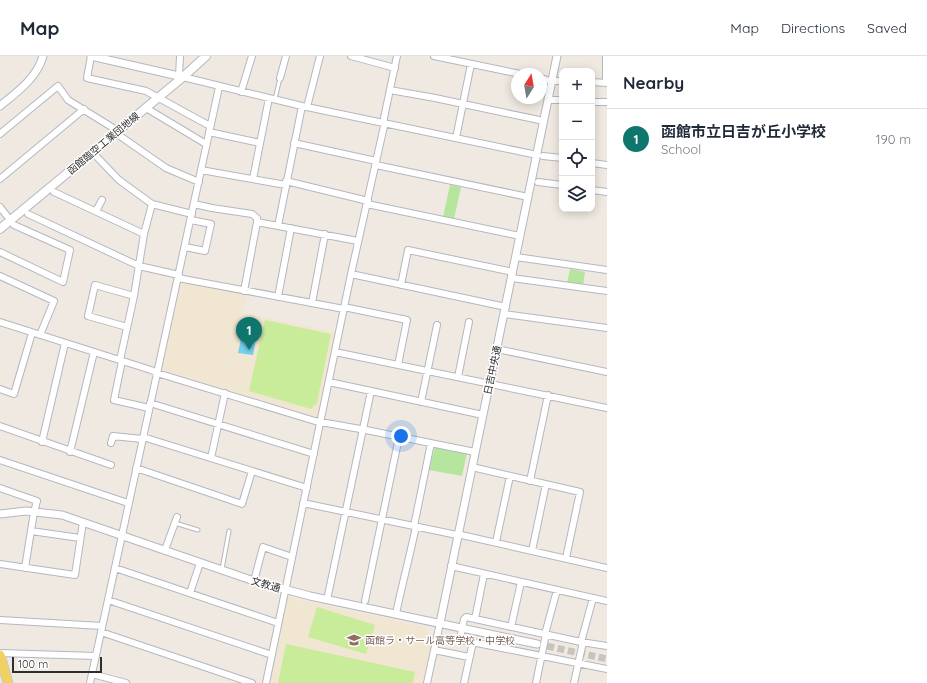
<!DOCTYPE html>
<html lang="en">
<head>
<meta charset="utf-8">
<style>
	:root { --surface:#fff; --page:#f6f6f7; --text:#1f2937; --muted:#747a83; --line:#e0e1e3; --accent:#0f766e }
	body { margin:0; font-family:Quicksand,"Noto Sans JP",sans-serif; background:var(--page); color:var(--text) }
	.controls { position:absolute; right:12px; top:12px; display:grid; overflow:hidden; border-radius:8px; box-shadow:0 2px 10px #0003 }
	.controls button { width:36px; height:36px; display:grid; place-items:center; padding:0; border:0; border-bottom:1px solid var(--line); background:var(--surface); color:var(--text); font:20px sans-serif }
	.compass { position:absolute; left:511px; top:12px; width:36px; height:36px; border-radius:50%; background:var(--surface); box-shadow:0 2px 10px #0003; rotate:11deg }
	.scale { position:absolute; left:12px; bottom:10px; width:90px; box-sizing:border-box; padding-left:4px; border:2px solid #2e2e2e; border-top:0; font-size:11px; line-height:14px; white-space:nowrap; color:#2e2e2e; -webkit-text-stroke:3px #fff; paint-order:stroke }
	.you { position:absolute; left:401px; top:380px; width:14px; height:14px; margin:-10px; border:3px solid #fff; border-radius:50%; background:#1a73e8; box-shadow:0 0 0 6px #1a73e833 }
	.badge { display:grid; place-items:center; width:26px; height:26px; border-radius:50%; background:var(--accent); color:#fff; font-size:13px; font-weight:700 }
	.pin { position:absolute; translate:-50% -33px; filter:drop-shadow(0 1px 2px #0008) }
	.pin::after { content:''; position:absolute; top:21px; width:14px; height:12px; background:inherit; clip-path:polygon(0 0,100% 0,50% 100%) }
	.list { margin:0; padding:0; list-style:none }
	h2 { display:flex; justify-content:space-between; align-items:center; height:52px; margin:0; padding:0 16px; font-size:17px }
	h2 small { font-size:13px; font-weight:400; color:var(--muted) }
	.list li { display:grid; grid-template-columns:26px 1fr auto; gap:12px; align-items:center; box-sizing:border-box; height:60px; padding:0 16px; border-top:1px solid var(--line) }
	.list b { display:block; font-size:15px; white-space:nowrap }
	.list p { margin:0; font-size:13px; white-space:nowrap; color:var(--muted) }
	.list em { font-size:13px; font-style:normal; color:var(--muted) }
	.icon { flex:none; width:22px; height:22px; fill:none; stroke:currentColor; stroke-width:2; stroke-linecap:round; stroke-linejoin:round }
	.map { position:relative; flex:none; width:607px; height:627px; overflow:hidden }
	header { display:flex; align-items:center; gap:24px; box-sizing:border-box; height:56px; padding:0 20px; background:var(--surface); border-bottom:1px solid var(--line) }
	header strong { font-size:19px }
	nav { display:flex; gap:22px; margin-inline-start:auto; font-size:14px }
	main { display:flex }
	aside { flex:1; background:var(--surface) }
	.map>svg:first-child { display:block }
	.education { fill:#f0e6d1 }
	.green { fill:#b6e59e }
	.pitch { fill:#c9ec9a }
	.water { fill:#75cff0 }
	.lines { fill:none; stroke-linecap:round; stroke-linejoin:round }
	.tertiary-tunnel { stroke:#c8c4bd; stroke-width:7; stroke-dasharray:7 3.5; stroke-linecap:butt }
	.service-casing { stroke:#b4b7c1; stroke-width:5 }
	.minor-casing { stroke:#b4b7c1; stroke-width:8 }
	.tertiary-casing { stroke:#b4b7c1; stroke-width:9 }
	.secondary-casing { stroke:#b4b7c1; stroke-width:10 }
	.primary-casing { stroke:#c9c9c9; stroke-width:11 }
	.service { stroke:#fff; stroke-width:3 }
	.minor { stroke:#fff; stroke-width:6 }
	.tertiary { stroke:#fff; stroke-width:7 }
	.secondary { stroke:#fff; stroke-width:8 }
	.primary { stroke:#f2d163; stroke-width:9 }
	.labels { text-anchor:middle; stroke-width:3; stroke-linejoin:round; paint-order:stroke }
	.street-label { font-size:10px; fill:#2e2e2e; stroke:#fff }
	.education-label { font-size:10px; fill:#785e54; stroke:#fff; text-anchor:start }
</style>
</head>
<body>
<header>
<strong>Map</strong>
<nav><a>Map</a><a>Directions</a><a>Saved</a></nav>
</header>
<main>
<div class="map">
<svg width="607" height="627" viewBox="0 0 607 627">
	<rect width="100%" height="100%" fill="#efe9e1"/>
	<path class="education" d="M181,225L246,239L242,257L336,276L318,359L317,361L163,314L162,312L180,227Z
		M287,541L425,571L430,581L429,587L432,588L423,627H269Z"/>
	<path class="green" d="M450,129L461,131L454,163L443,161Z
		M570,213L585,216L583,230L567,228Z
		M435,391L467,397L462,420L429,414Z"/>
	<path class="pitch" d="M265,264L331,278L317,347L311,353L249,335Z
		M317,551L375,569L366,598L308,581Z
		M286,588L415,616L413,627H278Z"/>
	<path class="water" d="M243,274L257,277L253,299L238,297Z"/>
	<g class="lines">
		<path class="tertiary-tunnel" d="M537,588L607,603"/>
		<defs>
			<path id="service" d="M275,43L280,22
				M175,467L198,474
				M222,513L229,475"/>
			<path id="minor" d="M91,0L87,22L146,35L210,70
				M351,0L395,12
				M434,0L520,18
				M606,0V27
				M179,20L180,0
				M183,21L302,50L537,99
				M280,22L286,0
				M541,22L547,24
				M552,25H562
				M592,26L607,27
				M390,34L435,42L539,64
				M241,36L252,0
				M549,44H562
				M592,46H607
				M307,51L320,0
				M146,52L206,88
				M209,76L260,87
				M0,78L58,30L68,44L118,75
				M120,80L166,112L199,126
				M456,82L471,8
				M294,87L376,105
				M96,100L119,124L152,148L192,158
				M543,100L562,102
				M592,107L607,109
				M376,109L528,141
				M201,114L286,129
				M0,123L84,53
				M253,123L269,42
				M286,125L368,145
				M538,126L562,129
				M592,134L607,136
				M54,136L144,178
				M194,148L212,152L252,158L257,162V166
				M367,148L520,180
				M0,151L7,160
				M96,155L102,144
				M28,158L139,210L179,219
				M278,170L302,50
				M185,191L205,195L211,168L191,164
				M0,196L63,226L70,194L14,169
				M516,201L607,214
				M351,218L506,251
				M0,220L54,245L40,279
				M178,222L344,253
				M512,222L607,235
				M401,229L408,194L513,216
				M244,235L257,166L358,185
				M278,241L291,172
				M312,247L325,178
				M344,251L407,264L398,309
				M504,258L607,272
				M0,266L151,314L157,317L315,365L366,374L475,396
				M127,271L88,260L95,229L134,240
				M497,293L607,316
				M335,296L607,352
				M120,304L134,240L144,178L152,148
				M122,305L114,344L149,352
				M458,321L469,266
				M329,326L483,359
				M0,333L14,338L32,277
				M421,346L437,269
				M150,347L314,398
				M0,370L111,409
				M143,381L307,432
				M42,386L65,287
				M111,387L113,380L142,383
				M70,396L94,296
				M211,402L225,337
				M0,404L125,446L129,447
				M472,411L580,436L566,502
				M136,412L242,448L252,415
				M530,425L548,339
				M0,432L37,445L34,456L25,512
				M303,447L457,479
				M414,470L431,387
				M31,475L80,482
				M457,478L607,512
				M496,486L510,420
				M165,494L177,461
				M532,495L546,428
				M0,508L75,519L83,466
				M451,510L607,545
				M115,512L278,567
				M254,525L263,491L292,501
				M190,537L200,507
				M108,544L272,599
				M327,544L371,335
				M365,545L399,381
				M396,558C402,528 410,500 416,470
				M475,563L484,518
				M0,564L102,570
				M511,571L521,526
				M101,576L252,627
				M545,578L557,534
				M581,586L593,542
				M607,590L581,586L466,561L464,563L460,583L462,584L607,613
				M434,594L469,601
				M0,597L96,600
				M92,618L126,627
				M90,627L219,31
				M266,627L351,218L384,70V62L397,0
				M427,627L440,567
				M464,627L473,586
				M536,627L546,578
				M574,627L583,586"/>
			<path id="tertiary" d="M91,0L183,21
				M0,50C17,36 37,22 43,0
				M0,458L26,455L62,459L254,525L310,540L537,588
				M440,567L557,0"/>
			<path id="secondary" d="M0,173L183,21L206,0"/>
			<path id="primary" d="M0,599L8,627"/>
		</defs>
		<use href="#service" class="service-casing"/>
		<use href="#minor" class="minor-casing"/>
		<use href="#tertiary" class="tertiary-casing"/>
		<use href="#secondary" class="secondary-casing"/>
		<use href="#primary" class="primary-casing"/>
		<use href="#service" class="service"/>
		<use href="#minor" class="minor"/>
		<use href="#tertiary" class="tertiary"/>
		<use href="#secondary" class="secondary"/>
		<use href="#primary" class="primary"/>
	</g>
	<defs>
		<symbol id="school-bare" viewBox="-9 -9 18 18"><path d="M0-5L7-2L0 1L-7-2ZM-4 1L0 2.5L4 1V4Q0 6-4 4Z" fill="#8d6e63" stroke="#fff" stroke-width="2.5" paint-order="stroke"/></symbol>
	</defs>
	<g fill-rule="evenodd">
		<use href="#school-bare" x="344" y="574" width="20" height="20"/>
	</g>
	<g class="labels">
		<g class="street-label">
			<text transform="translate(103 87) rotate(-40)" y="4">函館臨空工業団地線</text>
			<text transform="translate(492 314) rotate(-78)" y="4">日吉中央通</text>
			<text transform="translate(266 528) rotate(16)" y="4">文教通</text>
		</g>
		<g class="education-label">
			<text x="365" y="588">函館ラ・サール高等学校・中学校</text>
		</g>
	</g>
</svg>
<div class="controls">
<button>+</button>
<button>−</button>
<button><svg class="icon" aria-label="locate" viewBox="0 0 24 24"><circle cx="12" cy="12" r="6"/><path d="M12 2v4M12 18v4M2 12h4M18 12h4"/></svg></button>
<button><svg class="icon" aria-label="layers" viewBox="0 0 24 24"><path d="M12 4l9 5-9 5-9-5zM3 14l9 5 9-5"/></svg></button>
</div>
<svg class="compass" viewBox="-18 -18 36 36"><path d="M0-13l5 13h-10z" fill="#e53935"/><path d="M0 13l5-13h-10z" fill="#747a83"/></svg>
<div class="scale">100 m</div>
<div class="you"></div>
<div class="pin badge" style="left:249px;top:294px">1</div>
</div>
<aside>
<h2>Nearby<small></small></h2>
<ul class="list">
<li><span class="badge">1</span><div><b>函館市立日吉が丘小学校</b><p>School</p></div><em>190 m</em></li>
</ul>
</aside>
</main>
</body>
</html>
